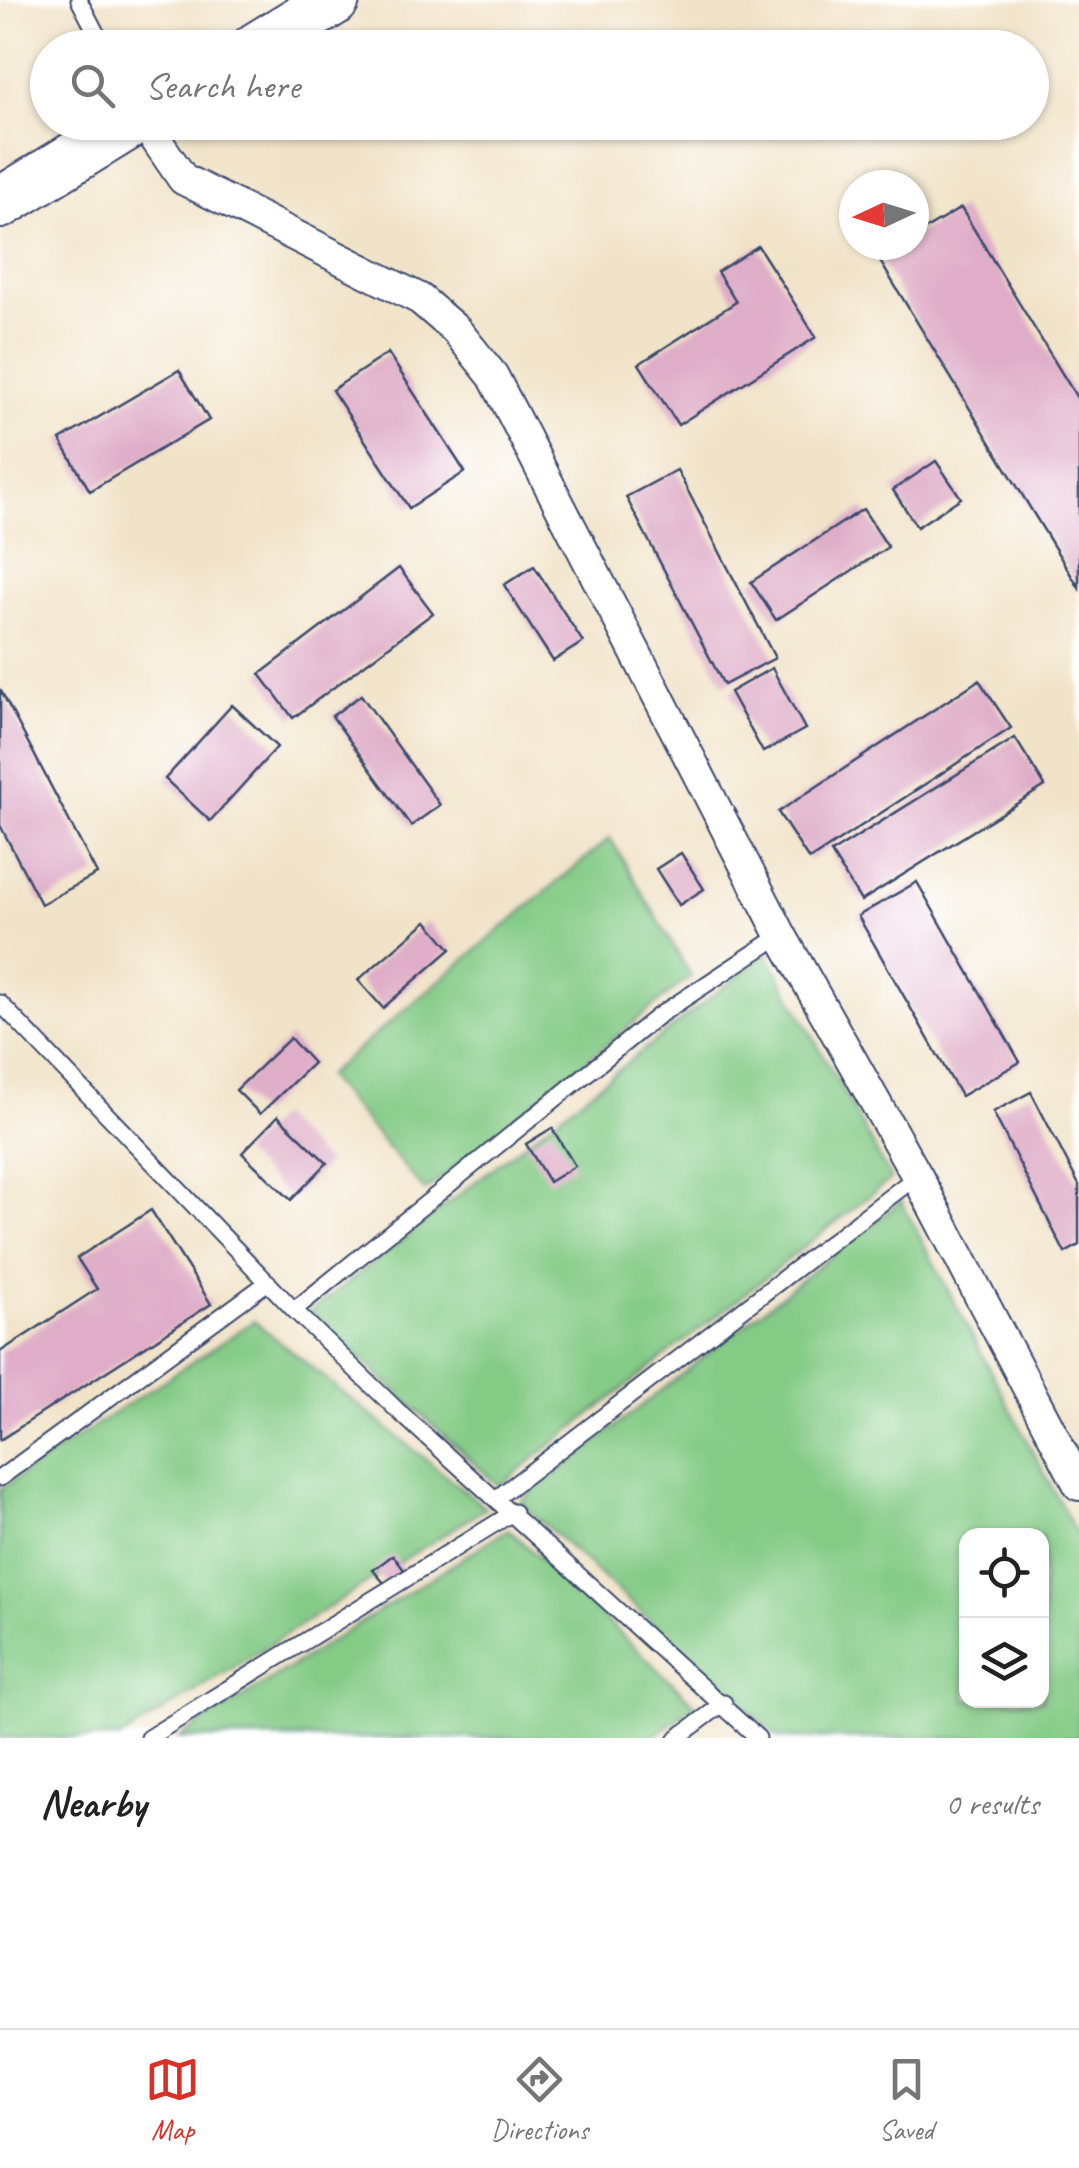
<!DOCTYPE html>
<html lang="en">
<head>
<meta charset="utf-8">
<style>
	:root { --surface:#fff; --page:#f6f6f6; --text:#222; --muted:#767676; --line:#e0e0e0; --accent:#d93025 }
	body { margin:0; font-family:Caveat,sans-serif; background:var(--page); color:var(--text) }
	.controls { position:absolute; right:30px; bottom:30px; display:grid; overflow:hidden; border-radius:20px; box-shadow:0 2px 8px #0004 }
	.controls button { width:90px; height:90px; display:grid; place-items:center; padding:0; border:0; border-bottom:2px solid var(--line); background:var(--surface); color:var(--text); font:50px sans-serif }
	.compass { position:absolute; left:839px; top:170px; width:90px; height:90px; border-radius:50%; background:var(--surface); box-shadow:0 2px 8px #0004; rotate:266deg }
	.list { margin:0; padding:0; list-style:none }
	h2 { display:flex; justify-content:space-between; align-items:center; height:130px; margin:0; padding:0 40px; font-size:42px }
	h2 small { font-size:32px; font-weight:400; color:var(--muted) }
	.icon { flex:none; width:55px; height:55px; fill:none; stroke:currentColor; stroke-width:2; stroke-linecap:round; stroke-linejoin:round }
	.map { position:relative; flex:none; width:1079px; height:1738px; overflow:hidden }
	.search { position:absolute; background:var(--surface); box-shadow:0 2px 8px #0004; left:30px; right:30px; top:30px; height:110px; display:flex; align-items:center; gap:25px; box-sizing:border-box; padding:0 35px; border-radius:55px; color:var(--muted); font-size:38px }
	.sheet { height:290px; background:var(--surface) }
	nav { display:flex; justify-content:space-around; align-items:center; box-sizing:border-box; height:140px; border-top:2px solid var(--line); background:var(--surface); font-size:28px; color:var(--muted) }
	nav a { display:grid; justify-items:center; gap:5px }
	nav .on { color:var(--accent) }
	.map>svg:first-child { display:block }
	.green { fill:#84cb86; stroke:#507d72; stroke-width:2.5; fill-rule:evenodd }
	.building { fill:#dfadc8 }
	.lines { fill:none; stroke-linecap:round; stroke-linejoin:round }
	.service-casing { stroke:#3b4a6e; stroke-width:19 }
	.minor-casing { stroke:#3b4a6e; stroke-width:34 }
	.primary-casing { stroke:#3b4a6e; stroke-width:54 }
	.service { stroke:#fff; stroke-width:15 }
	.minor { stroke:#fff; stroke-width:30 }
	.primary { stroke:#fff; stroke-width:50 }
</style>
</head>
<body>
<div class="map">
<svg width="1079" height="1738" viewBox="0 0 1079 1738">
	<rect width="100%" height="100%" fill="#fff"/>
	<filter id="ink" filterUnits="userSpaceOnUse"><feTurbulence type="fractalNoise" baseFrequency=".01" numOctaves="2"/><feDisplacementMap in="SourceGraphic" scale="20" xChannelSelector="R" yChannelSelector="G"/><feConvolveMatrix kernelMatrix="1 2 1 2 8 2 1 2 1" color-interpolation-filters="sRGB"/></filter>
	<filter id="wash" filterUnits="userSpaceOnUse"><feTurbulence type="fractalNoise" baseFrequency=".0048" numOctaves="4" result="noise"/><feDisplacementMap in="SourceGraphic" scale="40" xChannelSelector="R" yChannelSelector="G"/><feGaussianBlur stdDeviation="2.25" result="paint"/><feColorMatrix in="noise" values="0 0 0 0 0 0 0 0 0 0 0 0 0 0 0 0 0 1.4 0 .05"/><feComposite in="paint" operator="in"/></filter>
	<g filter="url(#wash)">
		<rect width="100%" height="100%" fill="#f1e3c8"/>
		<path class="green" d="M610,838L691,976L425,1191L326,1076Z
			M767,953L891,1179L499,1486L310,1312Z
			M901,1201L1079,1539V1738H779L520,1502ZM966,1536H1042V1700H966Z
			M254,1321L486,1508L121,1738H0V1489Z
			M508,1529L696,1705L651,1738H179Z"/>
		<g id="blocks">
			<path class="building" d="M961,208L1079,401V588L878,258L900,245H914V236Z
				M758,246L816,337L678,425L639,364L736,302L717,272Z
				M388,353L465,472L409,508L332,390Z
				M179,370L209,420L90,491L60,440Z
				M936,461L961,498L917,527L893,490Z
				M677,470L775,658L724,685L626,497Z
				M863,509L888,547L776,620L751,582Z
				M534,566L583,642L553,661L504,585Z
				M399,568L433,613L293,718L260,674Z
				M772,668L805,729L763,752L730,692Z
				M979,680L1011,728L809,860L778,812Z
				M0,689L97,874L41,904L0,825Z
				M361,695L440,805L411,826L332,716Z
				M232,705L277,747L210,821L165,779Z
				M1015,738L1045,786L861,901L831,853Z
				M681,853L704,889L679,905L656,869Z
				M917,882L1020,1062L961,1096L858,916Z
				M427,921L451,949L383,1008L358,980Z
				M290,1038L313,1063L260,1114L236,1090Z
				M1031,1092L1079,1185V1245L1065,1253L993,1112Z
				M278,1116L327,1163L291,1200L242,1153Z
				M552,1128L575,1166L549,1182L526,1144Z
				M151,1210L211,1304L0,1440V1352L97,1289L77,1258Z
				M393,1555L404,1570L385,1584L373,1570Z"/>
		</g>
	</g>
	<g filter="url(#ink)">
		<use href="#blocks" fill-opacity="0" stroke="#3b4a6e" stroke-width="2.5"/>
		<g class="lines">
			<defs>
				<path id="service" d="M79,0L104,48
					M0,1003L294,1310L396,1409L758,1738
					M294,1310L658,1016L781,935
					M0,1478L268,1282
					M498,1497L917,1176
					M148,1738L514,1512
					M677,1738L724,1703"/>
				<path id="minor" d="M144,122L183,179L420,299L456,330L493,376L781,935L917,1176L1079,1485"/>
				<path id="primary" d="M256,48L334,0
					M0,203L132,122"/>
			</defs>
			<use href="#service" class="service-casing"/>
			<use href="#minor" class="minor-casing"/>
			<use href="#primary" class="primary-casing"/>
			<use href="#service" class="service"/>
			<use href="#minor" class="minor"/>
			<use href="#primary" class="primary"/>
		</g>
	</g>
</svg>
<div class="controls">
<button><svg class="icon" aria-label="locate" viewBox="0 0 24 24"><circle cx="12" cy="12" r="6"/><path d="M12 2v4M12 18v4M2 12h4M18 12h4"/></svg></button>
<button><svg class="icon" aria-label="layers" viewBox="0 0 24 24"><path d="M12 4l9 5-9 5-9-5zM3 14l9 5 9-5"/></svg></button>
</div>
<svg class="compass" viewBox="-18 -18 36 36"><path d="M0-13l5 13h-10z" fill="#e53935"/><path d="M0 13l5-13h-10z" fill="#767676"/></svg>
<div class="search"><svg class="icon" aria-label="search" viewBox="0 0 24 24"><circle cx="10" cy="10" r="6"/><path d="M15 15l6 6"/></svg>Search here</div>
</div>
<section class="sheet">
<h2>Nearby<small>0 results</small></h2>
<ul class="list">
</ul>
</section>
<nav>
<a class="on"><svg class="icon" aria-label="map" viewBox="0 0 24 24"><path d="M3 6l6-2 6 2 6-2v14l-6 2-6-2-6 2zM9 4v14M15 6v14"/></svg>Map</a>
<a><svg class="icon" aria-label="directions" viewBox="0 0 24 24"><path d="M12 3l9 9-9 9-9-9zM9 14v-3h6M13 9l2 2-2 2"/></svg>Directions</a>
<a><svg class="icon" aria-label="saved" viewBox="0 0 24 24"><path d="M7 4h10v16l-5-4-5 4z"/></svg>Saved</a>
</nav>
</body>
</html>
